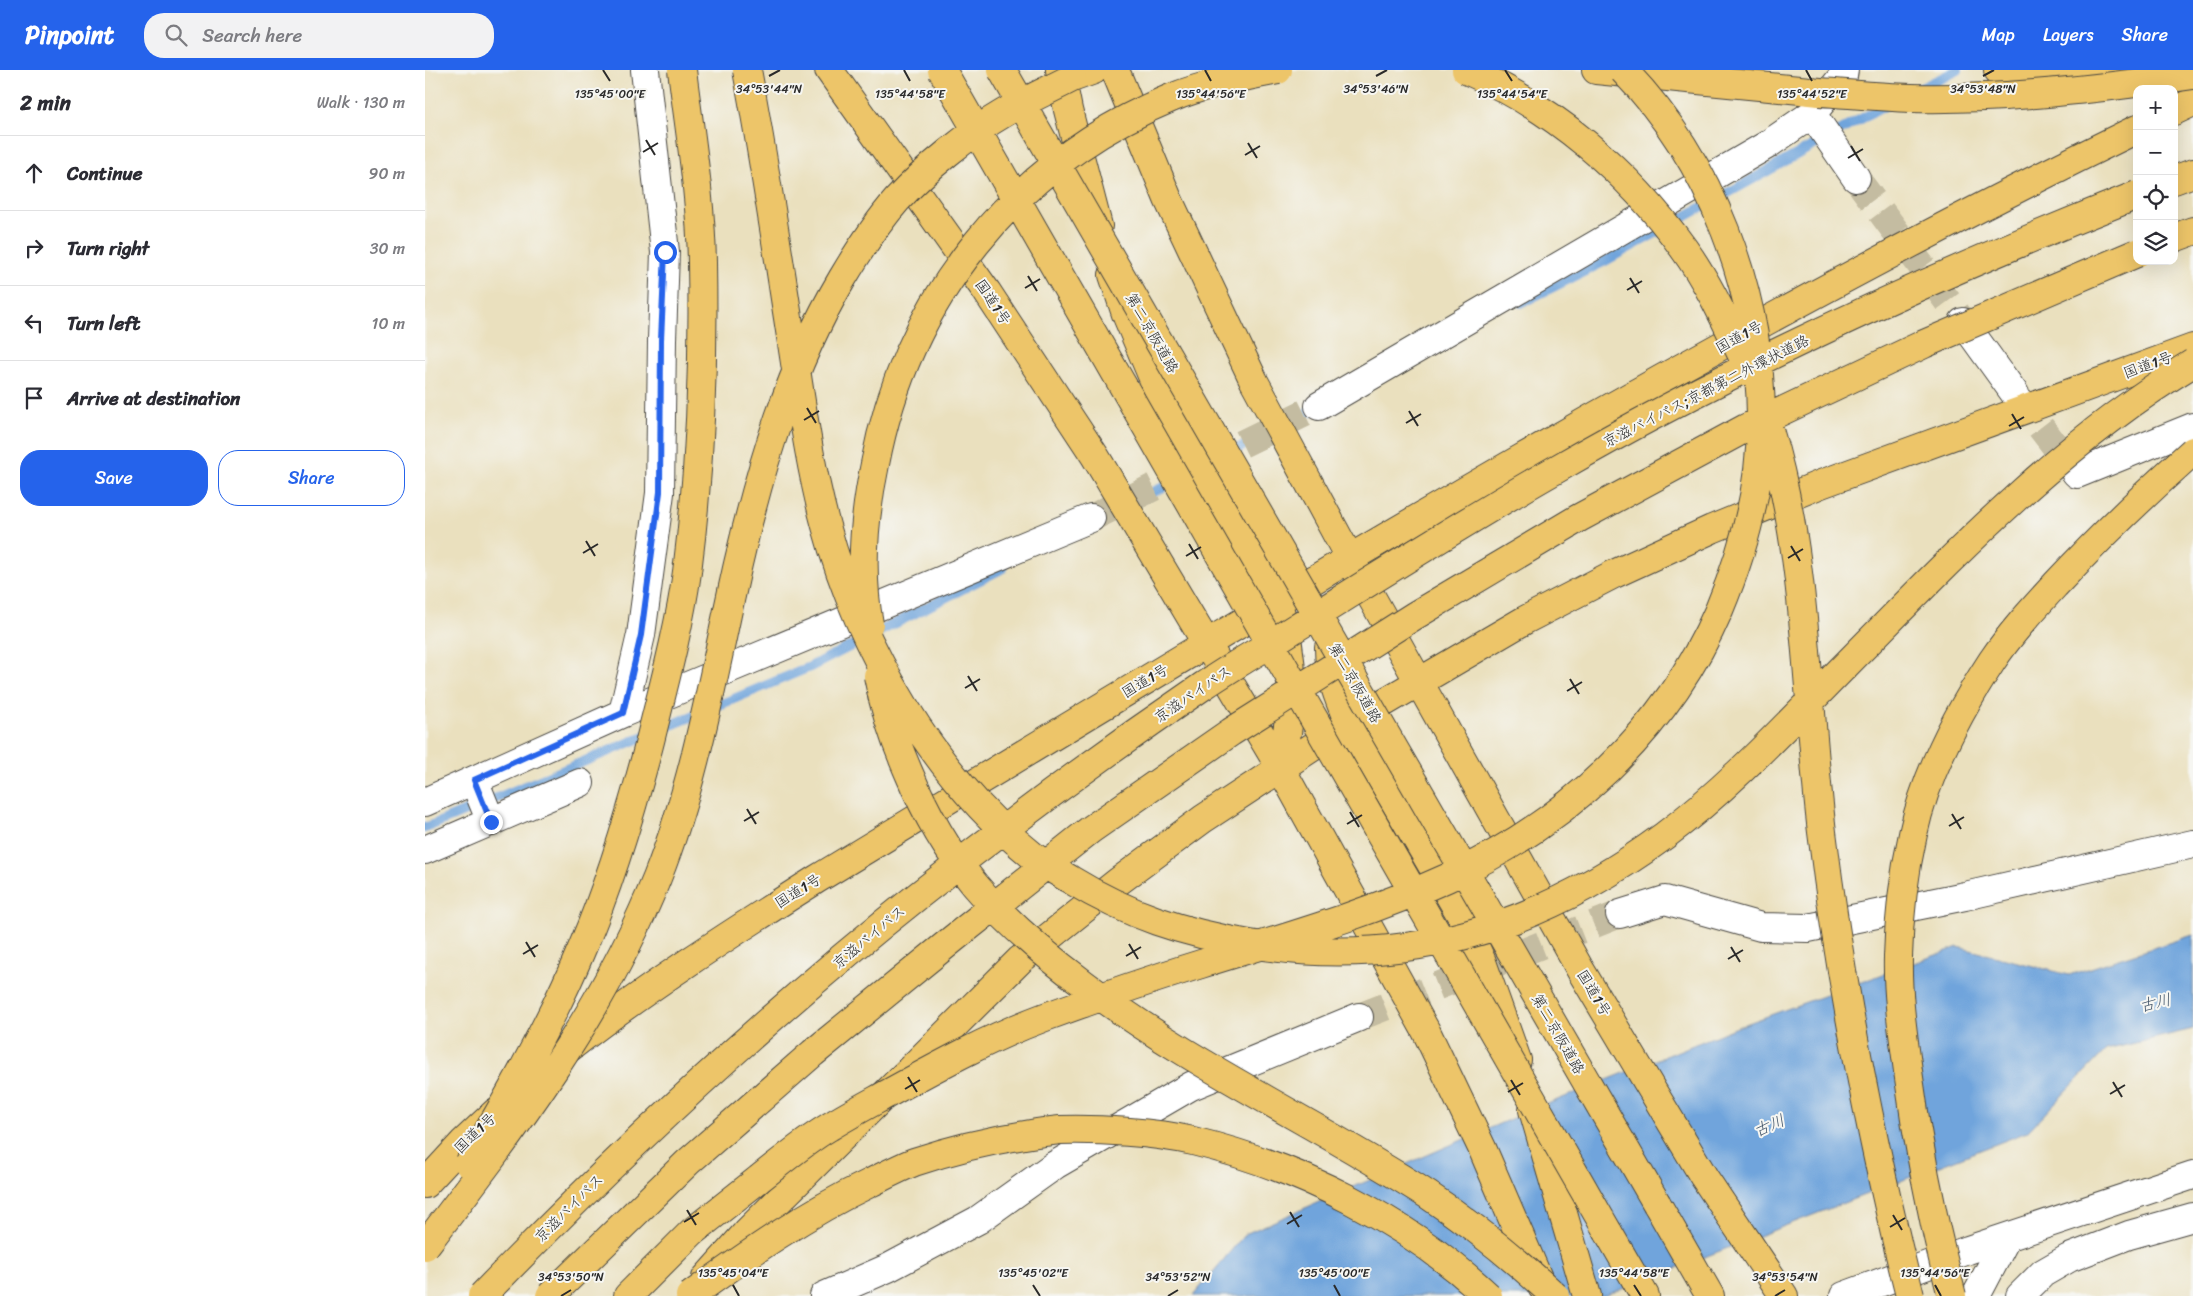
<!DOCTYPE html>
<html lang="en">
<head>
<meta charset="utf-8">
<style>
	:root { --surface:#fff; --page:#f2f2f3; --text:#2b2b33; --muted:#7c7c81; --line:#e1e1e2; --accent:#2563eb }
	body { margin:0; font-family:Sriracha,"Klee One",sans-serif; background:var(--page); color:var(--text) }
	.controls { position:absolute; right:15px; top:15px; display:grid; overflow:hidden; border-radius:10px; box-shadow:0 5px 20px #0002 }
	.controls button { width:45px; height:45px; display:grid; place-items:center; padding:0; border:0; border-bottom:1px solid var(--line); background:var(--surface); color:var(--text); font:25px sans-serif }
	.stop { position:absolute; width:15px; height:15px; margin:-11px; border:4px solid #2563eb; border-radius:50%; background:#fff }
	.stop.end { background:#2563eb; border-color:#fff; box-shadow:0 1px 5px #0008 }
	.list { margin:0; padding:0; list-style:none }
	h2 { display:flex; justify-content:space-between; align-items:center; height:65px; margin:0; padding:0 20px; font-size:21px }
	h2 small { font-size:16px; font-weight:400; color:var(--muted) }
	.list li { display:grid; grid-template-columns:32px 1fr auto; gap:15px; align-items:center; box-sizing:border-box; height:75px; padding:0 20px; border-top:1px solid var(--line) }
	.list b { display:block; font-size:19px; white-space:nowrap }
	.list em { font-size:16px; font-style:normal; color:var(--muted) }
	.actions { display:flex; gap:10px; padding:15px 20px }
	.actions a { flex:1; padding:11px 0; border:1px solid var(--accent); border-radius:20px; text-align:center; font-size:18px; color:var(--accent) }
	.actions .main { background:var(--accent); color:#fff }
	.icon { flex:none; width:28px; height:28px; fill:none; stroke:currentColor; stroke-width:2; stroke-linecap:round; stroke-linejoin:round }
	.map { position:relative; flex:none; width:1768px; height:1226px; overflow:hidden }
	header { display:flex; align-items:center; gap:30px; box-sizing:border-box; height:70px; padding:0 25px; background:var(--accent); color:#fff }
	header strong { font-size:24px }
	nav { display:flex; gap:28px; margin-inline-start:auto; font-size:18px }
	.search { width:350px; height:45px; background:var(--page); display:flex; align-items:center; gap:12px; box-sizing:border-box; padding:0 18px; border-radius:20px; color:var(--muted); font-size:19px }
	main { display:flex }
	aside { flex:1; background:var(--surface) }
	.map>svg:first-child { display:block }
	.water { fill:#70a4dc; stroke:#4e6884 }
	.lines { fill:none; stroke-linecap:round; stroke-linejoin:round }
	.stream { stroke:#70a4dc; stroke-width:10 }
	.street-tunnel { stroke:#c4bca1; stroke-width:28; stroke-dasharray:28 14; stroke-linecap:butt }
	.street-casing { stroke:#484641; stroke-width:30 }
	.highway-casing { stroke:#484641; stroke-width:30 }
	.street { stroke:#fff; stroke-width:28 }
	.highway { stroke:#edc569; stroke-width:28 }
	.highway-bridge-casing { stroke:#484641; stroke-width:30; stroke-linecap:butt }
	.highway-bridge { stroke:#edc569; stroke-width:28 }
	.route { stroke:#2563eb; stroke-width:6 }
	.ticks { fill:none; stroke:#2b2b2b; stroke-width:2 }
	.labels { text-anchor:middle; stroke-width:4; stroke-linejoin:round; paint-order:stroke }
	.street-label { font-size:15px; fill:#2b2b2b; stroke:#f6f6f2 }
	.water-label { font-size:16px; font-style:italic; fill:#435569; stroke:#f6f6f2 }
	.ticks-label { font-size:12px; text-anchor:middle; fill:#2b2b2b; stroke:#f6f6f2; stroke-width:4; stroke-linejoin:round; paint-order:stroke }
</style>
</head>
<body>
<header>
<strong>Pinpoint</strong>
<div class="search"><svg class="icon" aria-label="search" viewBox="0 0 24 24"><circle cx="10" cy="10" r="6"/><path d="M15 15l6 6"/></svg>Search here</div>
<nav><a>Map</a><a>Layers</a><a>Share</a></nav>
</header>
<main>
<aside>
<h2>2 min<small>Walk · 130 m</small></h2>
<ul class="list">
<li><svg class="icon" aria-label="ahead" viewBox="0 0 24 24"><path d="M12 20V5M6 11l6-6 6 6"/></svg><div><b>Continue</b></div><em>90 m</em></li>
<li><svg class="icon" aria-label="right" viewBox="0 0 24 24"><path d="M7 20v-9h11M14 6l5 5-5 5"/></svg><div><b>Turn right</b></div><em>30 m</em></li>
<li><svg class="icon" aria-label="left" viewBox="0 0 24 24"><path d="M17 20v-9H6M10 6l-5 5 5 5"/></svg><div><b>Turn left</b></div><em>10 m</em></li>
<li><svg class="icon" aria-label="arrive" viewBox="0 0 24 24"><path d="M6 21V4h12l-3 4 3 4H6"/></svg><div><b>Arrive at destination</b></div></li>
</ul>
<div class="actions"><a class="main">Save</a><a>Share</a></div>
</aside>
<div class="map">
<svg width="1768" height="1226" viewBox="0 0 1768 1226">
	<rect width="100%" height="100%" fill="#f6f6f2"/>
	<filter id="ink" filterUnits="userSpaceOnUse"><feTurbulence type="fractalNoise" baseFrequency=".02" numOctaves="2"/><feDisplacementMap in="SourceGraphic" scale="10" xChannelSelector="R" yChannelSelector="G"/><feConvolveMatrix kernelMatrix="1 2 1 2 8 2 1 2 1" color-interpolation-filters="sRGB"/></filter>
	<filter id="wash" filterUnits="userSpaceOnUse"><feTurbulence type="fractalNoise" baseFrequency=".0096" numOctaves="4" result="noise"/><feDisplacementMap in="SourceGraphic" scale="20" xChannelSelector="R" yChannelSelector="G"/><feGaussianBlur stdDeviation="1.12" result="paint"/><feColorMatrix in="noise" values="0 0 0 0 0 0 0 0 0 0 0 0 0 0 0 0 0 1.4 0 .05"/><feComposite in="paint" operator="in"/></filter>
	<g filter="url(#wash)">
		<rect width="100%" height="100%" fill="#eae0be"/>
		<path class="water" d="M1768,865V959L1681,980L1602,1062L1179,1226H768L820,1164L1088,1048L1315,956L1533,877L1644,905Z"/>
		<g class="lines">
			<path class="stream" d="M1492,20L1533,0
				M1096,233L1182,190L1463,34
				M800,385L894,337
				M669,452L752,410
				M0,758L385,597L578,498"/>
		</g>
	</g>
	<g filter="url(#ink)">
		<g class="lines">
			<path class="street-tunnel" d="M1431,108L1538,252
				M1590,324L1641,390
				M666,448L894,336
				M934,947L1195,844"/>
			<defs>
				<path id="street" d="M1387,44L1431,108
					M1538,252L1590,324
					M894,336L1342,75L1387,44L1418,6L1419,0
					M1641,390L1652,404L1768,357
					M198,643L216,565L235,423L237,270L240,182L220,0
					M49,710L66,752
					M0,732L198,643L666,448
					M0,780L155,713
					M1195,844L1240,830L1336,857L1383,858L1540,826L1768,774
					M399,1226L463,1198L553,1150L630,1095L766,1016L934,947
					M1419,1226L1543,1180L1768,1105
					M1551,1226L1582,1167
					M1595,1226L1618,1203L1644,1188L1704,1165L1768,1147"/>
				<path id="highway" d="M404,0L562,222L670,386L855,697L1001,961L1057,1078L1117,1217
					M635,0L643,40L673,156
					M690,0L743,129L829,311L925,489L1156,901L1279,1107L1359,1226
					M1171,0L1395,22
					M1573,0L1668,2L1693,0
					M647,8L669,0
					M1749,41L1768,32
					M1749,110L1768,103
					M1749,168L1768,161
					M688,205L701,244L739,334L852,531C872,589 869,638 855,697
					M904,577C904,605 913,628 924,653L1037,847L1057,892L1092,990
					M143,979C222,917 307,863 392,809C825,547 1256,281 1712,59
					M1108,1040L1162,1226
					M0,1114L38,1073L71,1042
					M1232,1134L1285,1226
					M1183,1162L1220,1226
					M281,1208L322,1162L595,890L694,811L778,749L924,653L1100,550L1189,504L1287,459L1396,414L1768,278
					M203,1226L267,1162L334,1109"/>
			</defs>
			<use href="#street" class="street-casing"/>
			<use href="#highway" class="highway-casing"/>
			<use href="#street" class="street"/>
			<use href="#highway" class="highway"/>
			<defs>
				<path id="highway-bridge" d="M322,0C339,89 352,178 366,267C376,330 384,394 401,456C434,578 509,706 608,786C620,795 633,802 646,810C703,845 759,863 825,874C980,900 1114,858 1239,766C1302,719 1357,660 1412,604C1522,493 1633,374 1768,293
					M517,0L1183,1162
					M577,0L1232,1134
					M1041,0C1128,37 1204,102 1259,179C1286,216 1305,261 1325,302
					M1395,22C1425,24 1456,27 1486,28C1580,30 1675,19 1768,5
					M1344,360C1383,486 1381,631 1397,762C1416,919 1447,1073 1485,1226
					M444,554C434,501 439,446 450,394C481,230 590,92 746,28C780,14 817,7 853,0
					M453,606C459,639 470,671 483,701C500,742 522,781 550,815C582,853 620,885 659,914C767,996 890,1052 1003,1125C1048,1155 1090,1189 1130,1226
					M44,1094C86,1024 127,951 158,876C186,811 206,743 224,675C238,618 254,560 262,502C275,400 279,296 277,193C276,129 265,64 257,0
					M334,1109C357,1091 379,1072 404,1057C423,1045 444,1034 464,1023C515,995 566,967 620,947C672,928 724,910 776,894C859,868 943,844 1022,808C1141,754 1242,660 1294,540C1320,478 1337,414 1336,347C1335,221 1287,91 1198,0
					M0,1176C89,1060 177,945 232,808C272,707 289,600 313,494C336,395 365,297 417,209C433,182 451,154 472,130C498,101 546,62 579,43C601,30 624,20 647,8
					M57,1226C194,1084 339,948 494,825C586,752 681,682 778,616C809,595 841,577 872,557C957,504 1042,450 1130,400C1315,293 1513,204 1712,125
					M125,1226L263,1092L388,983L528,869L665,760L806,662L989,546L1154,448L1321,358L1499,274L1712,183
					M265,1226C322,1185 380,1144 445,1113C459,1106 474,1098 489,1092C525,1080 562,1071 600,1065C612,1063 624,1061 635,1060C675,1059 729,1062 768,1071C875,1097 982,1150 1063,1226
					M1527,1226C1508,1152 1493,1077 1483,1001C1478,964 1472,925 1473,887C1474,846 1479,804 1488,764C1501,703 1533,643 1567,591C1585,564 1609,538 1631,514C1675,467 1721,423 1768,381"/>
			</defs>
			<use href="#highway-bridge" class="highway-bridge-casing"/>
			<use href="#highway-bridge" class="highway-bridge"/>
		</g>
	</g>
	<g class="lines" filter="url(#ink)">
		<path class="route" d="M66,752L49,710L198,643L216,565L235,422L236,270L240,182"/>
	</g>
	<path class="ticks" d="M178,0L185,11M479,0L485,11M780,0L786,11M1080,0L1087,11M1381,0L1387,11M344,6L355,0M951,6L962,0M1558,6L1569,0M221,70L230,85M823,73L832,88M1426,76L1435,91M218,82L233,73M820,85L835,76M1423,88L1438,79M603,206L612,221M1205,208L1214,223M600,218L615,209M1202,220L1217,211M382,338L391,353M984,341L993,356M1587,344L1596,359M379,350L394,341M981,353L996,344M1584,356L1599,347M161,471L170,486M764,474L773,489M1366,476L1375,491M158,483L173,474M761,486L776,477M1363,488L1378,479M543,606L552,621M1145,609L1154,624M540,618L555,609M1142,621L1157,612M322,739L331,754M925,742L934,757M1527,744L1536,759M319,751L334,742M922,754L937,745M1524,756L1539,747M101,872L110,887M704,874L713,889M1306,877L1315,892M98,884L113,875M701,886L716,877M1303,889L1318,880M483,1007L492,1022M1086,1010L1095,1025M1688,1012L1697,1027M480,1019L495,1010M1083,1022L1098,1013M1685,1024L1700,1015M262,1140L271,1155M865,1142L874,1157M1468,1145L1477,1160M259,1152L274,1143M862,1154L877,1145M1465,1157L1480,1148M308,1215L314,1226M608,1215L615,1226M909,1215L915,1226M1209,1215L1216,1226M1510,1215L1516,1226M136,1226L146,1220M743,1226L753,1220M1350,1226L1360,1220"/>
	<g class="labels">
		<g class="street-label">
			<text transform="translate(568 232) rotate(56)" y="5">国道1号</text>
			<text transform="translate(727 263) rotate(60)" y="5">第二京阪道路</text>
			<text transform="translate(1314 267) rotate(-29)" y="5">国道1号</text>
			<text transform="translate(1723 295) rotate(-20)" y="5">国道1号</text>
			<text transform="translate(1281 321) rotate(-27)" y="5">京滋バイパス;京都第二外環状道路</text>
			<text transform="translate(720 611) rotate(-31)" y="5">国道1号</text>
			<text transform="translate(930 613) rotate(60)" y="5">第二京阪道路</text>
			<text transform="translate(768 624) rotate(-34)" y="5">京滋バイパス</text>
			<text transform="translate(373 821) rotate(-32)" y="5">国道1号</text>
			<text transform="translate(444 867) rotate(-40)" y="5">京滋バイパス</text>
			<text transform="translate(1169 923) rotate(59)" y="5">国道1号</text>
			<text transform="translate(1133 964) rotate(60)" y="5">第二京阪道路</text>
			<text transform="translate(50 1063) rotate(-44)" y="5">国道1号</text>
			<text transform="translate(144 1138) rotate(-45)" y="5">京滋バイパス</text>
		</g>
		<g class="water-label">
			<text transform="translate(1730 932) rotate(-13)" y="6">古川</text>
			<text transform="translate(1344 1055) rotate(-23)" y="6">古川</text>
		</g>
	</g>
	<g class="ticks-label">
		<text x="344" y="23">34°53'44"N</text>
		<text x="951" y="23">34°53'46"N</text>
		<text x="1558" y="23">34°53'48"N</text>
		<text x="185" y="28">135°45'00"E</text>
		<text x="485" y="28">135°44'58"E</text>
		<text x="786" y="28">135°44'56"E</text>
		<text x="1087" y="28">135°44'54"E</text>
		<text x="1387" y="28">135°44'52"E</text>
		<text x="308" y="1207">135°45'04"E</text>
		<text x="608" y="1207">135°45'02"E</text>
		<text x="909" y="1207">135°45'00"E</text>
		<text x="1209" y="1207">135°44'58"E</text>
		<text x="1510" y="1207">135°44'56"E</text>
		<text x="146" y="1211">34°53'50"N</text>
		<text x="753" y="1211">34°53'52"N</text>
		<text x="1360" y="1211">34°53'54"N</text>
	</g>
</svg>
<div class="controls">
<button>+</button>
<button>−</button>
<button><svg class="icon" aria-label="locate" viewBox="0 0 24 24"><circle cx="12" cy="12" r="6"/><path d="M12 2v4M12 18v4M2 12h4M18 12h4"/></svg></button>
<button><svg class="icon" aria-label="layers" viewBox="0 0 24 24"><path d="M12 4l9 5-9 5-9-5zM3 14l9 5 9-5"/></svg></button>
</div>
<div class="stop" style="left:240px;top:182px"></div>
<div class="stop end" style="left:66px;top:752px"></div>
</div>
</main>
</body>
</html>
